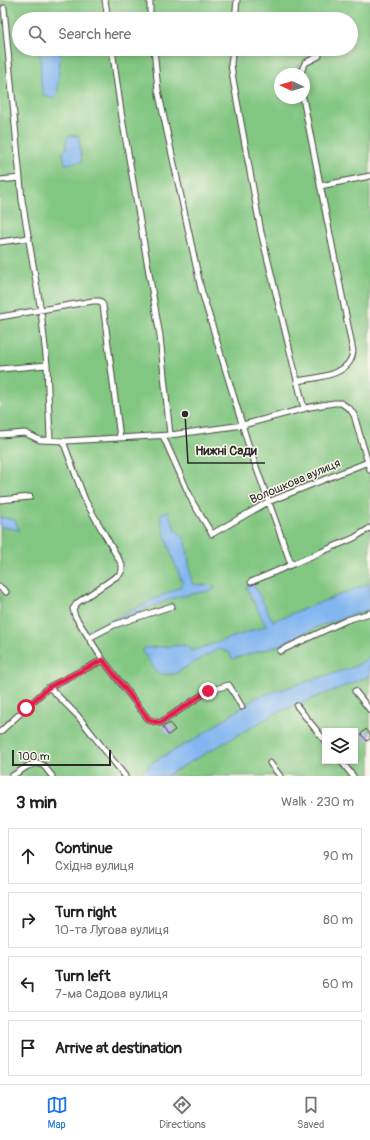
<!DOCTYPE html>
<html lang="en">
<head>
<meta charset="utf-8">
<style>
	:root { --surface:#fff; --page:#f2f2f2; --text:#222; --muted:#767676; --line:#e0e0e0; --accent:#1a73e8 }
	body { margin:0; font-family:Pangolin,sans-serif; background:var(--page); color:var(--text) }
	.controls { position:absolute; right:12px; bottom:12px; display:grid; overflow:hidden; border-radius:0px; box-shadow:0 2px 6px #0003 }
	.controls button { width:36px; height:36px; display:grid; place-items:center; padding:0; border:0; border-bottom:1px solid var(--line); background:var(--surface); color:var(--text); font:20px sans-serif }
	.compass { position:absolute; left:274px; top:68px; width:36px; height:36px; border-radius:50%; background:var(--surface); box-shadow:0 2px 6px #0003; rotate:274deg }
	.scale { position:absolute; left:12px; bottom:10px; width:99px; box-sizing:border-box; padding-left:4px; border:2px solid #2b2b2b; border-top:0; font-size:11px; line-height:14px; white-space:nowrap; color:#2b2b2b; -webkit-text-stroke:3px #fbf7ec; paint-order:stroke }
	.stop { position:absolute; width:12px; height:12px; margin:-9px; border:3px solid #e11d48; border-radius:50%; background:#fff }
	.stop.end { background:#e11d48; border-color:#fff; box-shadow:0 1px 4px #0008 }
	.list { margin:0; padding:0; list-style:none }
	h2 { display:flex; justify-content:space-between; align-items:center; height:52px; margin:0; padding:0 16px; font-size:17px }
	h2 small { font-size:13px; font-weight:400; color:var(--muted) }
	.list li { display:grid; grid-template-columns:26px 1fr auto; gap:12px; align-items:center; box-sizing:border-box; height:56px; margin:0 8px 8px; padding:0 8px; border:1px solid var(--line); border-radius:0px }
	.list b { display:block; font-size:15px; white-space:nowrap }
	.list p { margin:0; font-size:13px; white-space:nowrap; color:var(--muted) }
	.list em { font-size:13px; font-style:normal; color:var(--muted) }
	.icon { flex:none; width:22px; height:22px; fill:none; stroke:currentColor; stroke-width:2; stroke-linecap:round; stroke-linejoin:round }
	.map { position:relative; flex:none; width:370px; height:776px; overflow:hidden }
	.search { position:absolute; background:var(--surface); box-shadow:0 2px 6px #0003; left:12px; right:12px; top:12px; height:44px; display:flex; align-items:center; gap:10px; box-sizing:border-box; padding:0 14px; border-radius:22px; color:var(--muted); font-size:15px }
	.sheet { height:308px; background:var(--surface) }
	nav { display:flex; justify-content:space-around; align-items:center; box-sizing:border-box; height:56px; border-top:1px solid var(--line); background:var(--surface); font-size:11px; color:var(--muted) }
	nav a { display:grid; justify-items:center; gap:2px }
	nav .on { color:var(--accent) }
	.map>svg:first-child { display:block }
	.green { fill:#81c681; stroke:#567856; fill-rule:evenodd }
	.water { fill:#82b6f0; stroke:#56708e }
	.building { fill:#b7adec }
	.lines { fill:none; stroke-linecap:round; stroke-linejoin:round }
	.street-casing { stroke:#484641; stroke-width:7 }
	.street { stroke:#fff; stroke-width:5 }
	.route { stroke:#e11d48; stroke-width:5 }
	.labels { text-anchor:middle; stroke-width:3; stroke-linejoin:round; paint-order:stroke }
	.street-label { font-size:12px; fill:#2b2b2b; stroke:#fbf7ec }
	.leader { fill:none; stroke:#2b2b2b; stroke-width:1.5 }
	.callout-dot { fill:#2b2b2b; stroke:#fbf7ec; stroke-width:1.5 }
	.callout-label { font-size:13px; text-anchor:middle; font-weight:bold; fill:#2b2b2b; stroke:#fbf7ec; stroke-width:3; stroke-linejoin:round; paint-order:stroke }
</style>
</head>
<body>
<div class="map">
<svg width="370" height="776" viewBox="0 0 370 776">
	<rect width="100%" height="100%" fill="#fbf7ec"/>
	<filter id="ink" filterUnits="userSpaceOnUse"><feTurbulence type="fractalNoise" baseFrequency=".025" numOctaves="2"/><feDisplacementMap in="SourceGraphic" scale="8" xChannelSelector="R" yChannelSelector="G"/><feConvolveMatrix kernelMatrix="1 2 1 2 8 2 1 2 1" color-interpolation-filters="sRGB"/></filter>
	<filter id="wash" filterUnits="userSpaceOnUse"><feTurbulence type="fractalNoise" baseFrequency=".012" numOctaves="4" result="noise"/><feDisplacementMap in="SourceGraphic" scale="16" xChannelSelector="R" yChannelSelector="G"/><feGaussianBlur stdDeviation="0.9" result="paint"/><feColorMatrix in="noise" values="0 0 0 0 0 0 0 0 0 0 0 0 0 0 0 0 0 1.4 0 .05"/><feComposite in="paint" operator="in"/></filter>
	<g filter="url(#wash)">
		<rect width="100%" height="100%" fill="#eee0c0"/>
		<path class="green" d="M0,0H370V776H0ZM19,19H351V49H19ZM280,74H304V98H280ZM325,731H355V761H325Z"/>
		<path class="water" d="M40,49H61L57,96L53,99L44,95L41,85Z
			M78,135L82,161L81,162L65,164L63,152L67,148L66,141L69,136Z
			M168,511L174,527L186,541L192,584L214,586V590L177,597L121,618L90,633L88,631L180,587L182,582C173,559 165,539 160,515Z
			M0,517L15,520L19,530L0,527Z
			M253,583L273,621L370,583V609L322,625L275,647L232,659L230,653L218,649L174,674H158L143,652L144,648L185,645L191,651L266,626L246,587Z
			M370,657V676L276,713L166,776H137L154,761L197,738L257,697L354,667Z"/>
		<g id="blocks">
			<path class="building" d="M170,723L175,730L168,735L163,727Z
				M366,729L370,734V739L367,741L361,734Z"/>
		</g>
	</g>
	<g filter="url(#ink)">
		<use href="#blocks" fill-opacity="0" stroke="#484641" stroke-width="1"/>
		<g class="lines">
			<defs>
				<path id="street" d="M105,0L108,19
					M150,0V19
					M4,8L22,200L41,311L47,365L50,439
					M235,19L237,0
					M112,49L122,118L160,336L170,435
					M154,49L158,90L201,289L249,447L291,564
					M233,49L231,64L233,79L261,232L304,409
					M300,74L305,63L319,56
					M0,180L20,178
					M320,186L370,176
					M0,242L29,238
					M0,317L93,301H100L103,305L120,438
					M0,369L47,365
					M298,381C318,377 351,376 353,351L303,98
					M0,435L25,433L40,440L66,441L170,435L243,425L310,407L334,403H341L350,409L354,415L370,470
					M163,436L193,503L212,534L268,502L368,462
					M63,441L85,500L122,565V570L120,574L77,603L73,609L75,616L103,660L149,720L160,723L208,691L229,685L242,707
					M0,500L30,497
					M251,582L354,538L370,528
					M0,587L6,592
					M89,638L114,625L172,606
					M280,651L347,620L370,613
					M49,687L78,716L125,776
					M355,691L370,710
					M297,706L325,741
					M0,732L49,687L103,660
					M341,761L353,776
					M270,763L280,776
					M12,776L28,766L38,763L44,766L52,776"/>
			</defs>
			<use href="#street" class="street-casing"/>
			<use href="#street" class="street"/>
		</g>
	</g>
	<g class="lines" filter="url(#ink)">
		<path class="route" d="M26,708L49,687L103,660L149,720L160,723L208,691"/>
	</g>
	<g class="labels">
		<g class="street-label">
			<text transform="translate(295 481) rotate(-23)" y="4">Волошкова вулиця</text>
		</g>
	</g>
	<path class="leader" d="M185 414L188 463H265"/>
	<circle class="callout-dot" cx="185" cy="414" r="4"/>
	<g class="callout-label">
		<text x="226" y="455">Нижні Сади</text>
	</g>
</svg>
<div class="controls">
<button><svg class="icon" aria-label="layers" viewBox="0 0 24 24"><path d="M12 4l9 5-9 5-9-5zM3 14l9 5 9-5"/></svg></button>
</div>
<svg class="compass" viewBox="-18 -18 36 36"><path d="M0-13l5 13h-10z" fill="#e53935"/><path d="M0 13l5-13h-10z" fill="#767676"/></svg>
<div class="scale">100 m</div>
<div class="stop" style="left:26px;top:708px"></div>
<div class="stop end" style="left:208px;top:691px"></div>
<div class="search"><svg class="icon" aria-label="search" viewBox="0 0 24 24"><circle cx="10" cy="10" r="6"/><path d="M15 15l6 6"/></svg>Search here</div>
</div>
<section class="sheet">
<h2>3 min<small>Walk · 230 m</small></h2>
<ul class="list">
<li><svg class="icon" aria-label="ahead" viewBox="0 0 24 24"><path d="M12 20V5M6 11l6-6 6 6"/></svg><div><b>Continue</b><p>Східна вулиця</p></div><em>90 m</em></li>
<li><svg class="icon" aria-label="right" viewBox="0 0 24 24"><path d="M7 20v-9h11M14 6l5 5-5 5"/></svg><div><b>Turn right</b><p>10-та Лугова вулиця</p></div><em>80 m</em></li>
<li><svg class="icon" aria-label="left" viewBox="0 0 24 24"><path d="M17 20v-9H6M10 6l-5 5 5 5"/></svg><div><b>Turn left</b><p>7-ма Садова вулиця</p></div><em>60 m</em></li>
<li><svg class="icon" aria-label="arrive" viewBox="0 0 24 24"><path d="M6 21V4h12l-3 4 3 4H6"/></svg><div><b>Arrive at destination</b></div></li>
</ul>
</section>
<nav>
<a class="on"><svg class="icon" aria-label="map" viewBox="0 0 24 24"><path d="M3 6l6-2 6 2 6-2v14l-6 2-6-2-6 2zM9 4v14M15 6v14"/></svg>Map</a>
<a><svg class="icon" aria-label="directions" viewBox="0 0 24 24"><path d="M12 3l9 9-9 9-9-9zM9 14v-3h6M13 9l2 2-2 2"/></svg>Directions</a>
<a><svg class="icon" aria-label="saved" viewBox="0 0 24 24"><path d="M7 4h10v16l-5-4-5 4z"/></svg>Saved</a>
</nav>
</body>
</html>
